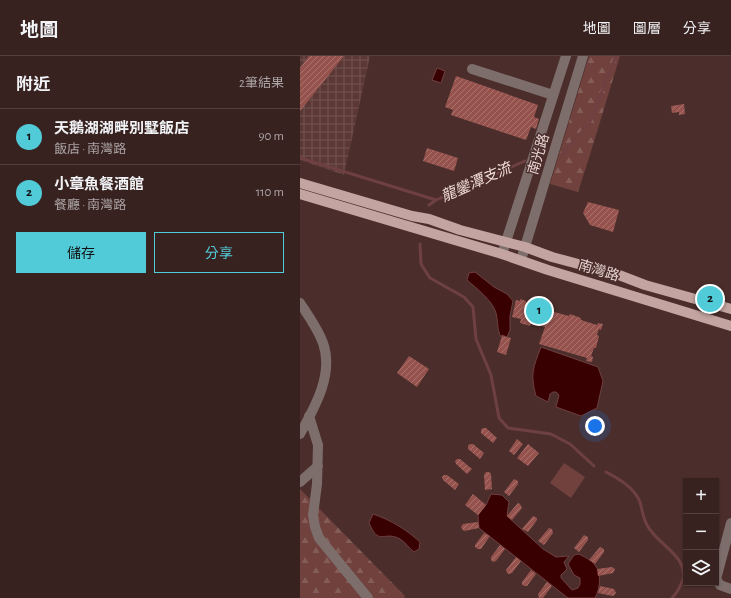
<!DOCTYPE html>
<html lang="zh-TW">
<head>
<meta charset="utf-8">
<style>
	:root { --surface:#382220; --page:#3f2a29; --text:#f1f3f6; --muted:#aba4a5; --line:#523f3e; --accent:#52cbd9 }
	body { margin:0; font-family:"Alegreya Sans","Noto Sans TC",sans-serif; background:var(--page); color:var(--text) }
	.controls { position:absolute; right:12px; bottom:12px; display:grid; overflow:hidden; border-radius:0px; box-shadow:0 1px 3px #0004 }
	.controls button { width:36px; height:36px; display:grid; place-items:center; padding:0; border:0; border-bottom:1px solid var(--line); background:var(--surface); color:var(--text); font:20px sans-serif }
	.you { position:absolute; left:295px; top:370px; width:14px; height:14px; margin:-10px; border:3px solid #fff; border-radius:50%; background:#1a73e8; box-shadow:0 0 0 6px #1a73e833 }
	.badge { display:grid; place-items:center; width:26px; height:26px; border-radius:50%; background:var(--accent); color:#111; font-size:13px; font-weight:700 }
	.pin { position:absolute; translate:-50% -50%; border:2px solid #fff; box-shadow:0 1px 4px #0006 }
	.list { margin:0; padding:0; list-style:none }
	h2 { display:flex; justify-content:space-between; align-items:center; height:52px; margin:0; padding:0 16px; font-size:17px }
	h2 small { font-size:13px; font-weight:400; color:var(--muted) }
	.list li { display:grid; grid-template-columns:26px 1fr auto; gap:12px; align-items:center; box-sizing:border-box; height:56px; padding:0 16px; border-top:1px solid var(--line) }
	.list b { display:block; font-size:15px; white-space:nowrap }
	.list p { margin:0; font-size:13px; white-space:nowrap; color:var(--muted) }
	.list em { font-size:13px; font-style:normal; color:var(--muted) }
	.actions { display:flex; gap:8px; padding:12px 16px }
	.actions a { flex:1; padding:9px 0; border:1px solid var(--accent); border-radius:0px; text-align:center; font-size:14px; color:var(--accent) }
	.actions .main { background:var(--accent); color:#111 }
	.icon { flex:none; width:22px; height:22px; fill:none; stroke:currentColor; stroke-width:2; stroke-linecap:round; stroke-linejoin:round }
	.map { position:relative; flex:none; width:431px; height:542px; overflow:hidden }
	header { display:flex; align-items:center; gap:24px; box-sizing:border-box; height:56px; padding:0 20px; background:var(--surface); border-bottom:1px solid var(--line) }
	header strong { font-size:19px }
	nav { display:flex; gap:22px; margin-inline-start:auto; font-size:14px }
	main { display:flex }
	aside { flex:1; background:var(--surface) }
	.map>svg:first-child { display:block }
	.industrial { fill:url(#industrial-grid) }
	.forest { fill:url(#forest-firs) }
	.park { fill:#70413d }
	.water { fill:#390002; stroke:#6e4041 }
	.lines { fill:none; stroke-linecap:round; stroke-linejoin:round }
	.stream { stroke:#6e4041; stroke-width:3 }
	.building { fill:url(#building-hatch) }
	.minor { stroke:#7d6e6c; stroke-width:10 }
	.major { stroke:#c3a4a0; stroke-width:10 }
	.labels { text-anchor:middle; stroke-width:3; stroke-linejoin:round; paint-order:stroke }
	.street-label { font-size:14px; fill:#e8d5d3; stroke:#4b2e2b }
	.water-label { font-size:15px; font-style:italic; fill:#f1dcd9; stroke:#4b2e2b }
</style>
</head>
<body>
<header>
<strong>地圖</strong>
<nav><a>地圖</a><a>圖層</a><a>分享</a></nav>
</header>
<main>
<aside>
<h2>附近<small>2筆結果</small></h2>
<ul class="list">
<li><span class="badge">1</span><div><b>天鵝湖湖畔別墅飯店</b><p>飯店 · 南灣路</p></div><em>90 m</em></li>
<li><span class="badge">2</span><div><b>小章魚餐酒館</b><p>餐廳 · 南灣路</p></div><em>110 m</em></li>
</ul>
<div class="actions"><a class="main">儲存</a><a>分享</a></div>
</aside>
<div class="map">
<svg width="431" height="542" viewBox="0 0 431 542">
	<defs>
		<pattern id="industrial-grid" width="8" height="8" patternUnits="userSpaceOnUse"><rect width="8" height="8" fill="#5b3835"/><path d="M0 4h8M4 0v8" fill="none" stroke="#735451"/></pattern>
		<pattern id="forest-firs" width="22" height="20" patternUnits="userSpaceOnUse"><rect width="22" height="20" fill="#70413d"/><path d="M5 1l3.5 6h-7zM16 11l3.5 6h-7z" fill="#845c58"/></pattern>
		<pattern id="building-hatch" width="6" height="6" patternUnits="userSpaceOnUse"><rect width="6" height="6" fill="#96534e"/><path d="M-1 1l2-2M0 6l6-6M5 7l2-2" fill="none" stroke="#aa736f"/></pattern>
	</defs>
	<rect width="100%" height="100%" fill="#4b2e2b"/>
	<path class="industrial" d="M0,0H70L44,119L0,104Z"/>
	<path class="forest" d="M289,0H320C306,45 293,91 278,136L250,128Z
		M0,433L105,540L104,542H0Z"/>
	<path class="park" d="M264,407L285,421L271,442L250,427Z"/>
	<path class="water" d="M137,12L145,15L141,27L132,24Z
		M175,216L194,231L207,238L213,245L210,260V274L207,281L202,279L201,281C197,274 198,265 196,257C193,245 176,232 167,224L169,217Z
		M241,291L298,311L303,325L297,352L281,360L256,351L259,339L256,336H253L250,338L248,346L236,340C230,318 233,312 241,291Z
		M191,438L202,439L209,446L207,460L243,493L256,501L269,500L264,506L267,513L261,519V522L272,534L278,532L280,528V522L274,519L268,508L274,499L279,498C284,501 292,504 295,509C302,518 300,533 295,542H268L179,472L178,459L186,449Z
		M73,458C91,464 107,474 120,486L119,493L114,496C109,492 105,486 100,483C84,474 79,491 69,467Z"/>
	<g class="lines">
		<path class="stream" d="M262,98L289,68L316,0
			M0,102L136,144
			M129,149L136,144L225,105
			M120,188L121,208L130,222L164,241L173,251L176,283L191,319L199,362L208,372L251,378L270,388L294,410
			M306,416C319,423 334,431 340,446C342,453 343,462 347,469C357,489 391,501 382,526C379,533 377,537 372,542"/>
	</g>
	<path class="building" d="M9,0H44L0,55V12Z
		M156,20L238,49L234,61L239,63L236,73L231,71L226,84L151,59L153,54L145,51Z
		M384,48L385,58L379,59V56L372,57L371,50Z
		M127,92L158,102L154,115L123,105Z
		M288,146L319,154L313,176L290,169L283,157Z
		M220,243L226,245V247L237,250V248L248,252L247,254L269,260L270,258L281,262V264L297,269L298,267L303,268L301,274L299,273L297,279L299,280L296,292H294L291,300L293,301L292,306L286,305L287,302L239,288L245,271L231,267L230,270L220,267L221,263L212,261L216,244L220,245Z
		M202,280L211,282L206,299L197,296Z
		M109,300L129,313L117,331L97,317Z
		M183,372H186L197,382L193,387L181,377V374Z
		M217,383L223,388L214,399L209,395Z
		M170,388H173L184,397L180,403L168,393V390Z
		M228,388L239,397L228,410L217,402Z
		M157,403H160L172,413L167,418L156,408L155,405Z
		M186,416H189L191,418L192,433L185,434L184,419Z
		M144,419H147L159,428L155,434L143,424L142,421Z
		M214,423L218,425V428L209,440L204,436Z
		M173,438L186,449L178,459L165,449Z
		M218,447L220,448L222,452L212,464L207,460Z
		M233,460L237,462V464L228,476L222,473Z
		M178,466L179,472L164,475L162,473L161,471L163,468Z
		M249,472L252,473L253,477L244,489L238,485Z
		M184,477L190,480L181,493H178L175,491V489Z
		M284,479L288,481V484L279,496L274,492Z
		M200,489L205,493L196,505L193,506L191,504V501Z
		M300,491L304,493V496L295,508L289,504Z
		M216,501L221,505L212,517L209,518L207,517L206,514Z
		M312,511L315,513L313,517L298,520L297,513Z
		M231,514L236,518L227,530H225L222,529V526Z
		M247,526L252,530L243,542H239L238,538Z
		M300,530L314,533L316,537L313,540L298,537Z"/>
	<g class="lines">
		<path class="minor" d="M172,13L253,39
			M202,198L266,0
			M221,204L283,0
			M0,247C8,259 18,273 23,287C34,318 15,351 0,378
			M9,360L18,389L17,428L13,459L15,471L19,482L68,542
			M0,426L18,410
			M431,467L416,523L420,529L431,533"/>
		<path class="major" d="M0,127L112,160L129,163L160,174L225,191L252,201L319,219L345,229L431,253
			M0,138L202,198L248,214L431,270"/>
	</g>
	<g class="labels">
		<g class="street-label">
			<text transform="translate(238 98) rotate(-73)" y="5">南光路</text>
			<text transform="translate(299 214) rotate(17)" y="5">南灣路</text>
		</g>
		<g class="water-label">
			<text transform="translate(176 126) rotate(-24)" y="5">龍鑾潭支流</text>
		</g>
	</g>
</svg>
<div class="controls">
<button>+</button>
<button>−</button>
<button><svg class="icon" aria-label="layers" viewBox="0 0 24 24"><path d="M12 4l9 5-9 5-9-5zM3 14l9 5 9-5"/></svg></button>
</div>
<div class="you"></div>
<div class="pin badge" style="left:239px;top:255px">1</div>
<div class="pin badge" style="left:410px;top:243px">2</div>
</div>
</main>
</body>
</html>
